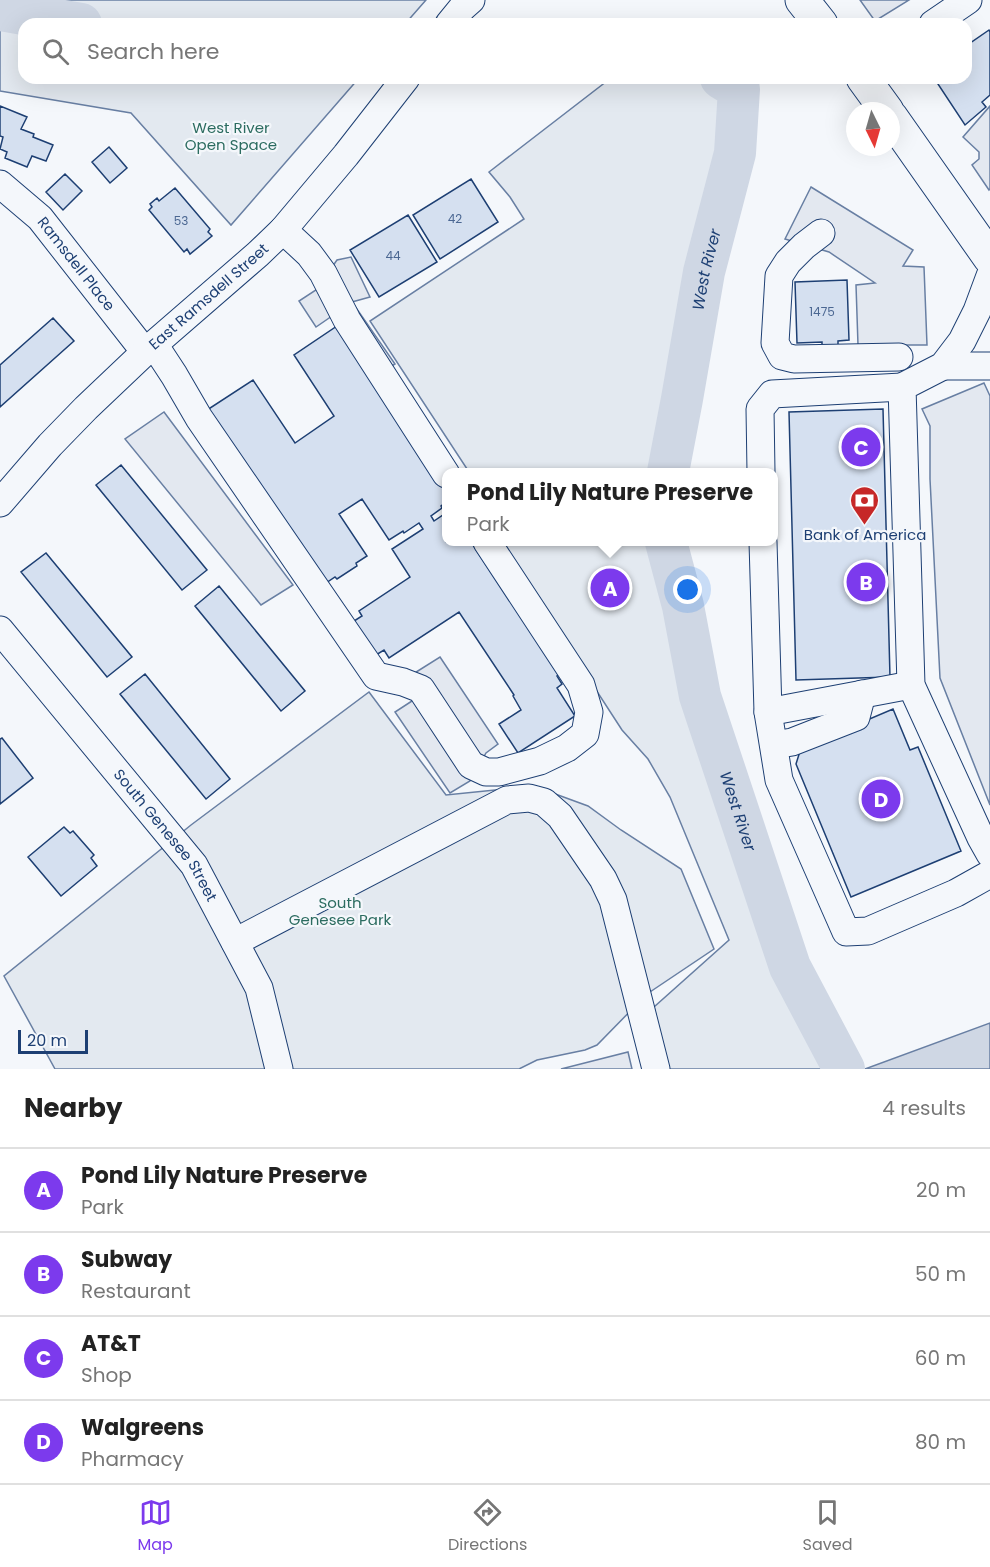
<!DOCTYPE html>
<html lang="en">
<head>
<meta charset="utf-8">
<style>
	:root { --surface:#fff; --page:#f2f2f2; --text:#222; --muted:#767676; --line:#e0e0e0; --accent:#7c3aed }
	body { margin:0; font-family:Poppins,sans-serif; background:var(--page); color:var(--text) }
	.compass { position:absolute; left:846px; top:102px; width:54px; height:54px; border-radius:50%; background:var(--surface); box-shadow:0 6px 24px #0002; rotate:175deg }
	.scale { position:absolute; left:18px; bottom:15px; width:70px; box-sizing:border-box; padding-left:6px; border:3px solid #1d3f73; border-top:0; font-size:16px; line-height:21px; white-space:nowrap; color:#1d3f73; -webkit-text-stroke:4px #f4f7fb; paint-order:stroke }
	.you { position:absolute; left:688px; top:590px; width:21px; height:21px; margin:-15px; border:4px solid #fff; border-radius:50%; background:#1a73e8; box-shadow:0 0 0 9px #1a73e833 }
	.badge { display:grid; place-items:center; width:39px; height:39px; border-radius:50%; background:var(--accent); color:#fff; font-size:20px; font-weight:700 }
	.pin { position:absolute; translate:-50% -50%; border:3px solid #fff; box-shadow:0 2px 6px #0006 }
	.popup { position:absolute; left:442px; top:468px; width:336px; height:78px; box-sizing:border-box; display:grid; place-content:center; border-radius:12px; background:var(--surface); filter:drop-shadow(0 2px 4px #0005); font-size:20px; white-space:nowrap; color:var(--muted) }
	.popup b { font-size:22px; color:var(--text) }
	.popup::after { content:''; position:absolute; left:50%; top:100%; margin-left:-12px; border:12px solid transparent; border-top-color:var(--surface) }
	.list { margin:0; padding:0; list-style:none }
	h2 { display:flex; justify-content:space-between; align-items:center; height:78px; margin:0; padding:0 24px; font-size:26px }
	h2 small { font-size:20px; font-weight:400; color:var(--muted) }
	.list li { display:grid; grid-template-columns:39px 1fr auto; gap:18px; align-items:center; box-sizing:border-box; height:84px; padding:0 24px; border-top:2px solid var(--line) }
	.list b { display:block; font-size:22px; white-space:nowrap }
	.list p { margin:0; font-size:20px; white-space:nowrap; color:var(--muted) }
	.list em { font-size:20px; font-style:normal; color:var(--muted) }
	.icon { flex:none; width:33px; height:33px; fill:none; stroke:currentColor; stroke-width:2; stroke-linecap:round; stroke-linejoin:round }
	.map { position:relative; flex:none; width:990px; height:1069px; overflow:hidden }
	.search { position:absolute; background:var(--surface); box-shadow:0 6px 24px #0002; left:18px; right:18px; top:18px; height:66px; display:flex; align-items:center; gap:15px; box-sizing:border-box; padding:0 21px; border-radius:18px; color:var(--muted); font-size:22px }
	.sheet { height:414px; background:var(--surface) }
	nav { display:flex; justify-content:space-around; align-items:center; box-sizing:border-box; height:84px; border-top:2px solid var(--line); background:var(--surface); font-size:16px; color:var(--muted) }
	nav a { display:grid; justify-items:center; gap:3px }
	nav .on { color:var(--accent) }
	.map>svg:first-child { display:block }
	.green { fill:#e3e9f0; stroke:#687fa3; stroke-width:1.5 }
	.parking { fill:#e3e8f0; stroke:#687fa3; stroke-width:1.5 }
	.water { fill:#cfd7e4; stroke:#687fa3; stroke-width:1.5 }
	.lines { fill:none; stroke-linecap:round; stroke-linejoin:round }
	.river { stroke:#cfd7e4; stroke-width:42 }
	.building { fill:#d5e0f0; stroke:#1d3f73; stroke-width:1.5 }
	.minor-casing { stroke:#1d3f73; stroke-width:29 }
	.major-casing { stroke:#1d3f73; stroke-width:35 }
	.minor { stroke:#f4f7fb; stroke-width:27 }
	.major { stroke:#f4f7fb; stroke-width:33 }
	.labels { text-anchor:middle; stroke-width:4.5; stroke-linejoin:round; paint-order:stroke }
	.number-label { font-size:12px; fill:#4b6792 }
	.park-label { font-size:15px; fill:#2c6c60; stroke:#f4f7fb }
	.street-label { font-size:15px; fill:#1d3f73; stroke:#f4f7fb }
	.poi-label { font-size:15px; fill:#1d3f73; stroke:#f4f7fb }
	.water-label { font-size:16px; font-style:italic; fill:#1d3f73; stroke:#f4f7fb }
</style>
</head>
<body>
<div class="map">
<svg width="990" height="1069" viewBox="0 0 990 1069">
	<rect width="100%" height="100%" fill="#f4f7fb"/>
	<path class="green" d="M0,0H426L405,24H24V78H359L231,225L131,113L0,91Z
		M611,78H710L715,85L735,126V165L713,291L686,472H469L370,321L524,219L510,197L489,172Z
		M500,542H685L698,658L752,829L780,896L818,1039L828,1069H668L654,1007L729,940L670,797L648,759L622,730Z
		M369,692L446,795L525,787L539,788L588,806L621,830L681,869L714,949L647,994L597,1045L585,1050L537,1060L519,1069H55L4,976L191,825Z"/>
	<path class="parking" d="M860,0H909L875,21Z
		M990,106V189L989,190L972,165L979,159V152L963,137Z
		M811,187L913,250L903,266L924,267L927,345H858L856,285L875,283L829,252L785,239Z
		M351,257L370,297L352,302L395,364L377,375L335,314L316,327L299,301L316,290L337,260Z
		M984,383L990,396V805L940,678L930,479V426L922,409Z
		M164,412L293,585L261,605L125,439Z
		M440,657L498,744L486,753L470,781L450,793L395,712L412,701L413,674Z
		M628,1052L632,1069H561Z"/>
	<path class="water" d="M990,1023V1069H865Z"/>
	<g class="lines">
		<g class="river">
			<path d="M0,10L81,24"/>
			<path id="s1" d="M668,472L682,399L704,272L735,153L739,89L721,78"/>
			<path id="s2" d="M666,542L683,606L700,696L790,967L844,1069"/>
		</g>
	</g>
	<path class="building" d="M989,30L990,32V95L982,102L986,107L965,125L934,78H966V46Z
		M0,106L27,117L21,129L34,134L33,137L53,145L46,161L32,156L27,167L5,158L7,152L0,149L3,137L0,136Z
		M109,147L127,168L110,183L92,162Z
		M65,174L82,191L63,210L46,192Z
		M471,179L498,222L440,259L413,215Z
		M175,188L210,229L208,232L212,236L190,254L187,249L184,252L149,210L152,207L150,204L157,198L159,201Z
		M408,215L437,262L379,297L350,250Z
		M847,280L849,340L838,341V348H822V342L797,343L795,282Z
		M53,318L74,341L0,407V365Z
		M340,324L446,488V502L441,506L442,508L431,516L434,521L446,513V542H471L503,590L564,672L557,676L562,684L557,688L575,716L518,753L499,724L521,710L513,696L514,695L459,612L389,658L384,650L376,655L354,621L362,616L359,611L410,577L392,549L423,529L419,523L404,533L403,531L389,540L362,499L339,514L367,556L356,563L357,566L337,579L335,577L323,585L207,410L253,380L295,443L334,416L294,355Z
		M883,409L890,677L796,680L789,412Z
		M121,465L207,570L182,590L96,485Z
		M46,553L132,657L107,677L21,572Z
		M219,586L305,691L281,711L195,606Z
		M145,674L230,779L206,799L120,694Z
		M893,709L910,750L918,747L961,851L851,897L796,764L801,748Z
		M2,738L33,778L0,804V739Z
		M64,827L70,833L73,831L94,855L91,858L97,866L61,896L28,857Z"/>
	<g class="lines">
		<defs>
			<g id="minor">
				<path d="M449,24L462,8L471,0"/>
				<path d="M933,24L968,0"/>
				<path id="s3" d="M0,184L40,218L145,352"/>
				<path d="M283,230L309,254L323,273L347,320L446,474"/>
				<path d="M821,233L804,246L788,262L779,276L775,343L782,356L794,359L899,357"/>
				<path d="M990,276L977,311L962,341L943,366L902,387L911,685L981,838L990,854"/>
				<path d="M155,346L174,375L199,418L376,676L403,682L421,689L471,765L486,772H499L540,761L567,748L585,734L589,712L581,685L487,542"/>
				<path d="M943,366H990"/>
				<path d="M761,472L760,409L772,394L902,387"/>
				<path id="s4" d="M0,503L50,445L86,408L145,352L258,254L283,230L346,155L406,78"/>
				<path d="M763,542L768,712L779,780L846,932L868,931L956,893L990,874"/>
				<path id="s5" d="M0,630L194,865L259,988L279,1069"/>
				<path d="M768,712L911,685"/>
				<path d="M774,745L792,742L856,717L862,694"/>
				<path d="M235,942L507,800L529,798L544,802L560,816L603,879L613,900L656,1069"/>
			</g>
			<path id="major" d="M802,0L821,24
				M863,78L887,111
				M891,117L990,258"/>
		</defs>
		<use href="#minor" class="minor-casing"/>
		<use href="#major" class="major-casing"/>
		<use href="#minor" class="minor"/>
		<use href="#major" class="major"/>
	</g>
	<defs>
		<symbol id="bank-pin" viewBox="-11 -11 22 30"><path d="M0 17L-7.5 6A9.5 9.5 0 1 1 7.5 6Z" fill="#c62828" stroke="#f4f7fb"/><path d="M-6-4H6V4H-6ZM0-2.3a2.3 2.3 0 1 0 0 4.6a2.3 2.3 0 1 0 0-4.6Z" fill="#fff"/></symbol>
	</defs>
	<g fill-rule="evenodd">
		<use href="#bank-pin" x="848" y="484" width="33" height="45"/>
	</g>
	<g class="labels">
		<g class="number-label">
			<text x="455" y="223">42</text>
			<text x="181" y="225">53</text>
			<text x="393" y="260">44</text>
			<text x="822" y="316">1475</text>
		</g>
		<g class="park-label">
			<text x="231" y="133">West River<tspan x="231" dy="17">Open Space</tspan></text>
			<text x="340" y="908">South<tspan x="340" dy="17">Genesee Park</tspan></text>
		</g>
		<g class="street-label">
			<text dy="5" stroke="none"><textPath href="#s3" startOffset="111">Ramsdell Place</textPath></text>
			<text dy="5" stroke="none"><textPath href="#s4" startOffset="294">East Ramsdell Street</textPath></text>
			<text dy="5" stroke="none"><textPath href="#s5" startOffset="264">South Genesee Street</textPath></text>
		</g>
		<g class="poi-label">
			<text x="865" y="540">Bank of America</text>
		</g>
		<g class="water-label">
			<text dy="6" stroke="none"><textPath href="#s1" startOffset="206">West River</textPath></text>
			<text dy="6" stroke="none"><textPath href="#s2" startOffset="279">West River</textPath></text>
		</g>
	</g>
</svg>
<svg class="compass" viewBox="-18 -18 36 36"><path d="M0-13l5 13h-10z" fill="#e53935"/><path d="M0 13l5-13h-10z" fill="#767676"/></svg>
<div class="scale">20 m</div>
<div class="you"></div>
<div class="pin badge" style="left:610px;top:588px">A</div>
<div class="popup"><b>Pond Lily Nature Preserve</b>Park</div>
<div class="pin badge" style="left:866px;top:582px">B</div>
<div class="pin badge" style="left:861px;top:447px">C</div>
<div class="pin badge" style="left:881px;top:799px">D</div>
<div class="search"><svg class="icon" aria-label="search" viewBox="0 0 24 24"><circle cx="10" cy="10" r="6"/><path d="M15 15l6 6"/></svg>Search here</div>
</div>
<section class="sheet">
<h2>Nearby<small>4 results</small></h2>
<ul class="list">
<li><span class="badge">A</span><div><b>Pond Lily Nature Preserve</b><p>Park</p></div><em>20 m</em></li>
<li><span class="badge">B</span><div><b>Subway</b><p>Restaurant</p></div><em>50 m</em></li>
<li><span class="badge">C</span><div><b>AT&amp;T</b><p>Shop</p></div><em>60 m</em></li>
<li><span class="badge">D</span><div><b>Walgreens</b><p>Pharmacy</p></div><em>80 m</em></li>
</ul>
</section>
<nav>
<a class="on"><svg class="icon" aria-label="map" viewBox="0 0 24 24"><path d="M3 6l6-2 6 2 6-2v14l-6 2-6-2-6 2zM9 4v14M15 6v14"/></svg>Map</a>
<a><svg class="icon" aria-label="directions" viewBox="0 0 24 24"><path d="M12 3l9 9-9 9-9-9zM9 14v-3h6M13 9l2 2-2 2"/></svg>Directions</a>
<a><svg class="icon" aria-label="saved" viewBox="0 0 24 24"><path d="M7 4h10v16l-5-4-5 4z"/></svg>Saved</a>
</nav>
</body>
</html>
